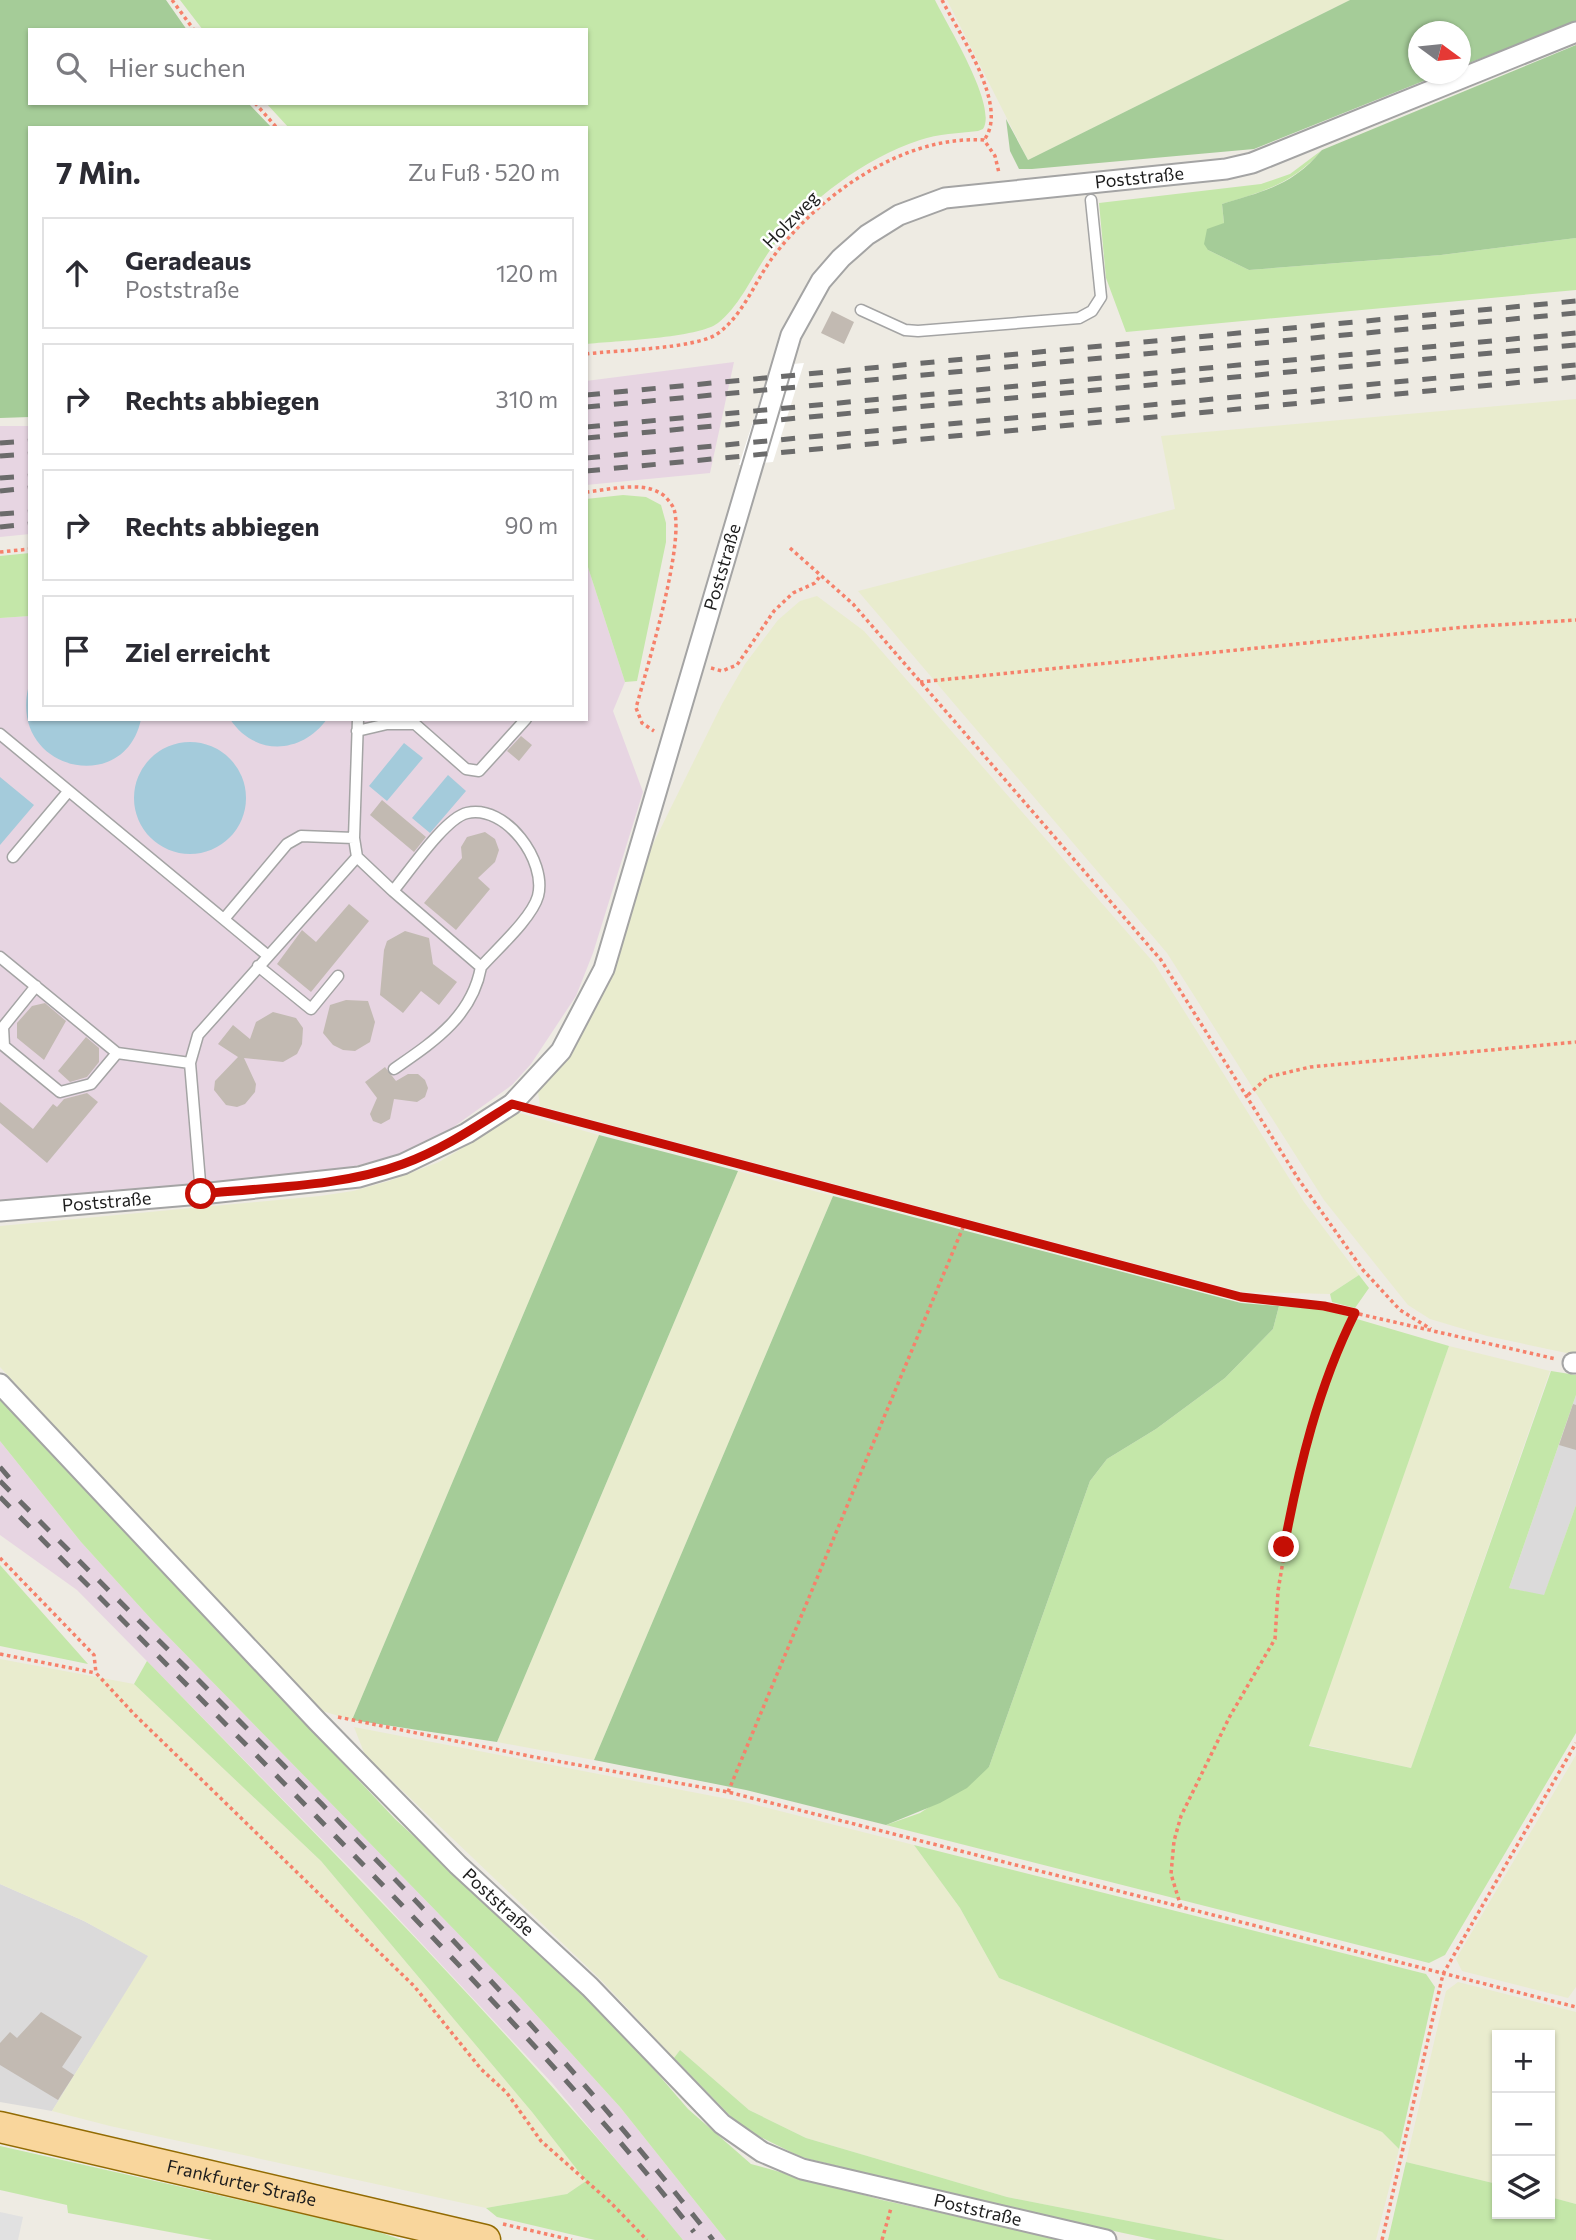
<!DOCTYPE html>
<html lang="de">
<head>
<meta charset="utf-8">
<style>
	:root { --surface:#fff; --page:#f2f2f3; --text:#2b2b33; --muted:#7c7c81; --line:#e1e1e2 }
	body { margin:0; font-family:Commissioner,sans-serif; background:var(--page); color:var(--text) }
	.controls { position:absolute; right:21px; bottom:21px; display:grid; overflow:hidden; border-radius:0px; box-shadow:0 2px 5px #0004 }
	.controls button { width:63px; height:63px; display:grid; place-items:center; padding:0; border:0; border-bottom:2px solid var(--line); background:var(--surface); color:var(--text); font:35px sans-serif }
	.compass { position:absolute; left:1408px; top:21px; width:63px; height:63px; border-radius:50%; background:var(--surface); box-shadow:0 2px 5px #0004; rotate:105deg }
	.stop { position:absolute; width:21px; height:21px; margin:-16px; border:5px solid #c50f05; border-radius:50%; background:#fff }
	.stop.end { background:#c50f05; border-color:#fff; box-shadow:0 2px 7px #0008 }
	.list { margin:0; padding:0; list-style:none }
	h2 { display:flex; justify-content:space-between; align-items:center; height:91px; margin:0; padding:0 28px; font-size:30px }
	h2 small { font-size:23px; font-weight:400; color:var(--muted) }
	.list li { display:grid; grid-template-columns:46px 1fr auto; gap:21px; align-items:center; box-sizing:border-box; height:112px; margin:0 14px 14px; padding:0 14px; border:2px solid var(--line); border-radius:0px }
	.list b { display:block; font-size:26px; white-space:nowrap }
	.list p { margin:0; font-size:23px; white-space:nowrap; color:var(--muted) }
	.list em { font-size:23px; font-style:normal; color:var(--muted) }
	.icon { flex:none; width:38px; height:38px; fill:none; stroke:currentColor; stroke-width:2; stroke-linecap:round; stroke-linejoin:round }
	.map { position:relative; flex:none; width:1576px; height:2240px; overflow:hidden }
	.search { position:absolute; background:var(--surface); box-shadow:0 2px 5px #0004; left:28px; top:28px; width:560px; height:77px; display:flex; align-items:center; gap:18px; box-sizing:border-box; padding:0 24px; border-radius:0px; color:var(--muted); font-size:26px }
	.panel { position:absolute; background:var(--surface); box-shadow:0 2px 5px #0004; left:28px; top:126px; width:560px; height:595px; border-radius:0px }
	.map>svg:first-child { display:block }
	.residential { fill:#dbdada }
	.industrial { fill:#e7d5e2 }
	.farmland { fill:#e9ecce }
	.grass { fill:#c4e7a9 }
	.forest { fill:#a5cc98 }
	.parking { fill:#e1e1e1 }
	.water { fill:#a4cbdb }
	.pier { fill:#fff }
	.building { fill:#c2bab2 }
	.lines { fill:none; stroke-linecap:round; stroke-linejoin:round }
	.lane-casing { stroke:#a4a4a4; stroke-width:13 }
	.street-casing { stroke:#a4a4a4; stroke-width:23 }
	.primary-casing { stroke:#926b03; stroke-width:33 }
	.path { stroke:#f6816b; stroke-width:3.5; stroke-dasharray:3.5 3.5; stroke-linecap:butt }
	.lane { stroke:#fff; stroke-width:10 }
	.street { stroke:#fff; stroke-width:19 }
	.primary { stroke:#f9d69c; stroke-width:30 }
	.rail { stroke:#6b6b6b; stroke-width:5; stroke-dasharray:14 14; stroke-linecap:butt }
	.route { stroke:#c50f05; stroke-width:9 }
	.labels { text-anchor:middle; stroke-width:5; stroke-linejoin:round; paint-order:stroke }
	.street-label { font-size:18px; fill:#1d1d1d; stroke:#fff }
</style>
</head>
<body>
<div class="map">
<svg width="1576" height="2240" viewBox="0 0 1576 2240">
	<rect width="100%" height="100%" fill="#eeebe3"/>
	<path class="residential" d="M1576,1395V1505L1544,1596L1509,1588Z
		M0,1884L84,1921L149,1956L52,2111L0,2102Z"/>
	<path class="industrial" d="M734,362L710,473L586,485V381Z
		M0,426H30V534L0,537Z
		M586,561L625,682L613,711L643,792L593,953L576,996L531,1064L512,1085L452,1128L417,1146L394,1156L340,1170L0,1203V618L30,616V719H586Z
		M0,1441L81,1542L152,1620L520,1997L620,2107L726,2240H683L552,2083L368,1886L77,1590L0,1535Z"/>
	<path class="farmland" d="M947,0H1350L1028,160Z
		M1576,399V1355L1487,1336L1430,1319L1408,1305L1324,1200L1167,953L858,591L1175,509L1161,436Z
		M817,596L864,631L1154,963L1304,1202L1359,1275L1330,1294L1243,1292L540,1106L538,1092L584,1031L601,999L651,848L722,704L745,664L778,620L800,601Z
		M512,1111L599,1135L352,1720L319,1710L0,1367V1226L320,1196L353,1191L389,1181L439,1162L486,1134L510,1117Z
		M738,1171L833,1196L594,1760L497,1742Z
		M1449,1346L1550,1371L1411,1768L1308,1745Z
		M0,1659L134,1684L321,1861L532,2112L586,2181L567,2194L486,2208L110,2126L52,2111L148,1956L84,1921L0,1884Z
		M354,1727L744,1802L914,1845L960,1908L999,1978L1382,2132L1399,2149L1376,2240H1225L1007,2197L806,2138L749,2110L680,2050L674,2058L600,1979L365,1755Z
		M1576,1755V1987L1568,1998L1462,1971L1456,1959Z
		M1458,1982L1576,2012V2204L1550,2197V2035H1497V2184L1406,2162L1446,1991Z"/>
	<path class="grass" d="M180,0H935C947,25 998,106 983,129L978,131C959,133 938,134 920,140C863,159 811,199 774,245C755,269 742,304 718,323C699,338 614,341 586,344V128H289L266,103H586V30H203Z
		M1322,150C1294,183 1263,192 1222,204L1224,223L1208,250L1249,270L1441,255L1576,238V290L1126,332L1106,278L1099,203L1261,184L1290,174Z
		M623,495L646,497L661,505L666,523V542L637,681L625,682L586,561V499Z
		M30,553V616L0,618V556Z
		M1359,1275L1369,1288L1355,1308L1332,1302L1330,1294Z
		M1279,1306L1323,1309L1449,1346L1309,1746L1411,1768L1551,1371L1576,1375V1395L1509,1588L1544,1595L1576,1505V1733L1445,1955L1429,1963L886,1825L920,1813L989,1767L1090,1481L1107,1459L1156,1429L1225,1378L1273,1329Z
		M0,1398L395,1819L555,1966L620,2030L688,2109L751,2164L882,2200L1065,2240H726L620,2107L520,1997L152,1620L81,1542L0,1441Z
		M0,1565L88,1664L0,1646Z
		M147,1661C332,1851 515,2034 683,2240H595L497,2217L486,2208L567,2194L586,2181L532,2112L321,1861L134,1684Z
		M914,1845L1426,1974L1435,1987L1399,2149L1382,2132L999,1978L960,1908Z
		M680,2050L749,2110L806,2138L1007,2197L1225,2240H1156L1007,2208L801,2157L742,2128L674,2058Z
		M0,2146L373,2230L402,2240H212L68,2213L67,2205L0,2190Z
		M1406,2162L1497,2184V2214H1550V2197L1576,2204V2240H1388Z"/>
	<path class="forest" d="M0,0H166L187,30H30V103H248L272,128H30V417L0,418Z
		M1350,0H1576V22L1461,66L1460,32H1418V74H1441L1254,149L1032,169H1019L1010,151L1006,119L1028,160Z
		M1576,45V238L1441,255L1249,270L1208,250L1204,244L1207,229L1224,223L1222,204C1265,191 1293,185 1322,150Z
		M599,1135L738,1171L497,1742L352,1720Z
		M833,1196L1241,1303L1279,1306L1273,1329L1225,1378L1156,1429L1107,1459L1090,1481L989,1767L967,1788L940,1803L886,1825L746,1790L594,1760Z"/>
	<path class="parking" d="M0,2212L23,2217L18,2240H0Z"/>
	<path class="water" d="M30,681V719H141C125,799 3,770 30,681Z
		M230,719H327C302,754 255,757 230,719Z
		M134 798a56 56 0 1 1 112 0a56 56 0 1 1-112 0Z
		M404,743L423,758L387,801L369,786Z
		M448,775L466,791L430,833L412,818Z
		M0,777L34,805L0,845Z"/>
	<path class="pier" d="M804,363L773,462L739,465L771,366Z"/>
	<path class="building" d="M832,311L854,322L844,344L821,333Z
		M521,736L532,745L519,761L507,751Z
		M382,800L426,837L414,852L370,815Z
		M485,832L495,839L499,850L495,862L478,878L490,889L456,930L424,903L462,858L461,847L467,837Z
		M349,904L369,921L311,992L277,964L302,930L316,942Z
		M405,931L429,938L433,964L457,982L439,1005L421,991L403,1013L380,995L384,950L387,941Z
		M346,1000L368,1001L375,1022L370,1042L355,1051L343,1050L333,1045L323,1033L330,1005Z
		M45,1003L66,1021L44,1060L17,1038V1023L32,1006Z
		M273,1012L296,1018L303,1028L302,1044L297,1054L283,1062L244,1058L256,1084L255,1092L245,1104L237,1107L226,1105L214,1090L215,1081L238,1057L218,1044L233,1025L250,1039L256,1022Z
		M86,1037L99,1048V1062L87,1077L70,1082L58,1071Z
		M385,1067L396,1081L408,1074H418L425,1080L428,1088L425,1097L417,1102L394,1099L390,1119L381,1124L373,1121L370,1114L377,1098L365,1082Z
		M87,1093L98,1102L47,1163L0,1123V1102L33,1129L53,1104L57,1107L64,1099Z
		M1573,1404L1576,1405V1450L1559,1445Z
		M41,2012L82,2037L62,2067L74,2075L58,2100L0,2065V2043L10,2032L17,2038Z"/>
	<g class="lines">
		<defs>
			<path id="lane" d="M861,310L905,330L918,331L1079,318L1092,311L1101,297L1091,200
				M357,731L387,724H415L466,769L479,771L526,719
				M0,734L267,955
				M13,857L67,793
				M357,857L393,891C409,872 445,818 467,813C506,804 547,861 538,896C532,918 496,950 481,967L393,891
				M224,919L287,844L301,836L354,838
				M0,957L117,1053L190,1063
				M258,966L311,1009L338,976
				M36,986L3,1027L4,1046L60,1092L91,1084L117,1053
				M394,1069C433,1042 472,1017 481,967
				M201,1194L190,1063L198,1035L357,857L354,838L358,719"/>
			<g id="street">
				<path id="s1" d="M0,1211L201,1194L359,1177L403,1164L467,1133L512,1104L561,1051L604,969L791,335L821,281L841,258L867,235L899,215L945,198L1226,169L1252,163L1576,32"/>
				<path d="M1573,1363H1576"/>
				<path id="s2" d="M0,1384L318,1722L458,1865L590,1987L722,2124L762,2152L802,2169L1106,2240"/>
			</g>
			<g id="primary">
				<path id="s3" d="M0,2127L485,2240"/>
			</g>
		</defs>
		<use href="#lane" class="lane-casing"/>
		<use href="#street" class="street-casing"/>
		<use href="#primary" class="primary-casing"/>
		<path class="path" d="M172,0L194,30
			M942,0C959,34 1010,106 984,140
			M255,103L277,128
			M586,354C617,350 694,349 717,334C743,316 755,281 773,257C820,194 904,135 984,140L995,156L999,173
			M586,492C608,490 640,481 660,493C665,495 672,504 674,509C685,545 647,667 636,708L642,723L654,731
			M790,548L853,604L1161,960L1299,1180L1363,1270L1400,1310L1431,1329
			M0,552L30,549
			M711,668L722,671L737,665L774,611L793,593L815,583L820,576
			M920,682L1465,627L1576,620
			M1248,1095L1268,1077L1310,1067L1576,1042
			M531,1109L1241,1297L1324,1306L1556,1359
			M0,1558L94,1655L96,1673L134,1714L414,1986L481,2069L507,2093L541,2141L610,2202L647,2240
			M0,1654L96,1673
			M338,1717L534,1757L728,1792L1576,2007
			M728,1792L964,1225
			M1181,1907L1171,1874L1174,1841L1181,1816L1230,1716L1275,1639L1278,1591L1296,1483L1312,1422L1355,1313
			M503,2224L572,2240
			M882,2240L891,2208
			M1382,2240L1443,1974L1576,1743"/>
		<use href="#lane" class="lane"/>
		<use href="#street" class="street"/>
		<use href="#primary" class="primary"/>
		<path class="rail" d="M586,395L1576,301
			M586,407L1576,313
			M586,427L1576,333
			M586,438L1576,345
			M0,443L30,441
			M0,456L30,454
			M586,458L1576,365
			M586,471L1576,377
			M0,478L30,476
			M0,491L30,488
			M0,514L30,512
			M0,527L30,524
			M0,1467L17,1487
			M0,1481C243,1728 499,1967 713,2240
			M0,1497C147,1645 295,1792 438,1943C526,2036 615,2131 694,2232"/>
	</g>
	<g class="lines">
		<path class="route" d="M201,1194C267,1187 341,1187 403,1164C442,1150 477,1126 512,1104L1241,1297L1324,1306L1355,1313C1318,1387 1299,1467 1284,1547"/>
	</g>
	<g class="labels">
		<g class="street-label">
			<text dy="6" stroke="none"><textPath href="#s1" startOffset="1766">Poststraße</textPath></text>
			<text transform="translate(791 220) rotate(-46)" y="6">Holzweg</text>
			<text dy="6" stroke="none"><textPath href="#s1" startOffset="1115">Poststraße</textPath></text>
			<text dy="6" stroke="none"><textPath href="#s1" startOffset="107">Poststraße</textPath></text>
			<text dy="6" stroke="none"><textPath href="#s2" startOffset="719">Poststraße</textPath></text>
			<text dy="6" stroke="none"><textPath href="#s3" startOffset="248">Frankfurter Straße</textPath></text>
			<text dy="6" stroke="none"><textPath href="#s2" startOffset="1307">Poststraße</textPath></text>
		</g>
	</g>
</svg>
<div class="controls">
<button>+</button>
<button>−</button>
<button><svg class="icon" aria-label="layers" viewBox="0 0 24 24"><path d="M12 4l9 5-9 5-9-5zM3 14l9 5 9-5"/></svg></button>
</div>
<svg class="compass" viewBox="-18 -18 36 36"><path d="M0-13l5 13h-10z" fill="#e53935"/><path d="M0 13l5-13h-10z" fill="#7c7c81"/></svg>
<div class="stop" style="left:201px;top:1194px"></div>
<div class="stop end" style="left:1284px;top:1547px"></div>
<div class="search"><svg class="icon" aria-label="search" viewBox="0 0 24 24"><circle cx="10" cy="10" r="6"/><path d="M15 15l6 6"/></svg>Hier suchen</div>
<section class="panel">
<h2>7 Min.<small>Zu Fuß · 520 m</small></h2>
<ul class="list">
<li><svg class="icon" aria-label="ahead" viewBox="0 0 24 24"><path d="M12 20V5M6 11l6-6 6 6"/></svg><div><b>Geradeaus</b><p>Poststraße</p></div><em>120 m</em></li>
<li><svg class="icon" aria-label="right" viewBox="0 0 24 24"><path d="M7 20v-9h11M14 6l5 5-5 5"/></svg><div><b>Rechts abbiegen</b></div><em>310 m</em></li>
<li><svg class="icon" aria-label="right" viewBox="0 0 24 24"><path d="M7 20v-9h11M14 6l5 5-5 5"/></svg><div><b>Rechts abbiegen</b></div><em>90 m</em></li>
<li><svg class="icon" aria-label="arrive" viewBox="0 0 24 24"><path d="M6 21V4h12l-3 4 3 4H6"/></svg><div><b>Ziel erreicht</b></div></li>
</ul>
</section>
</div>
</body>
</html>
